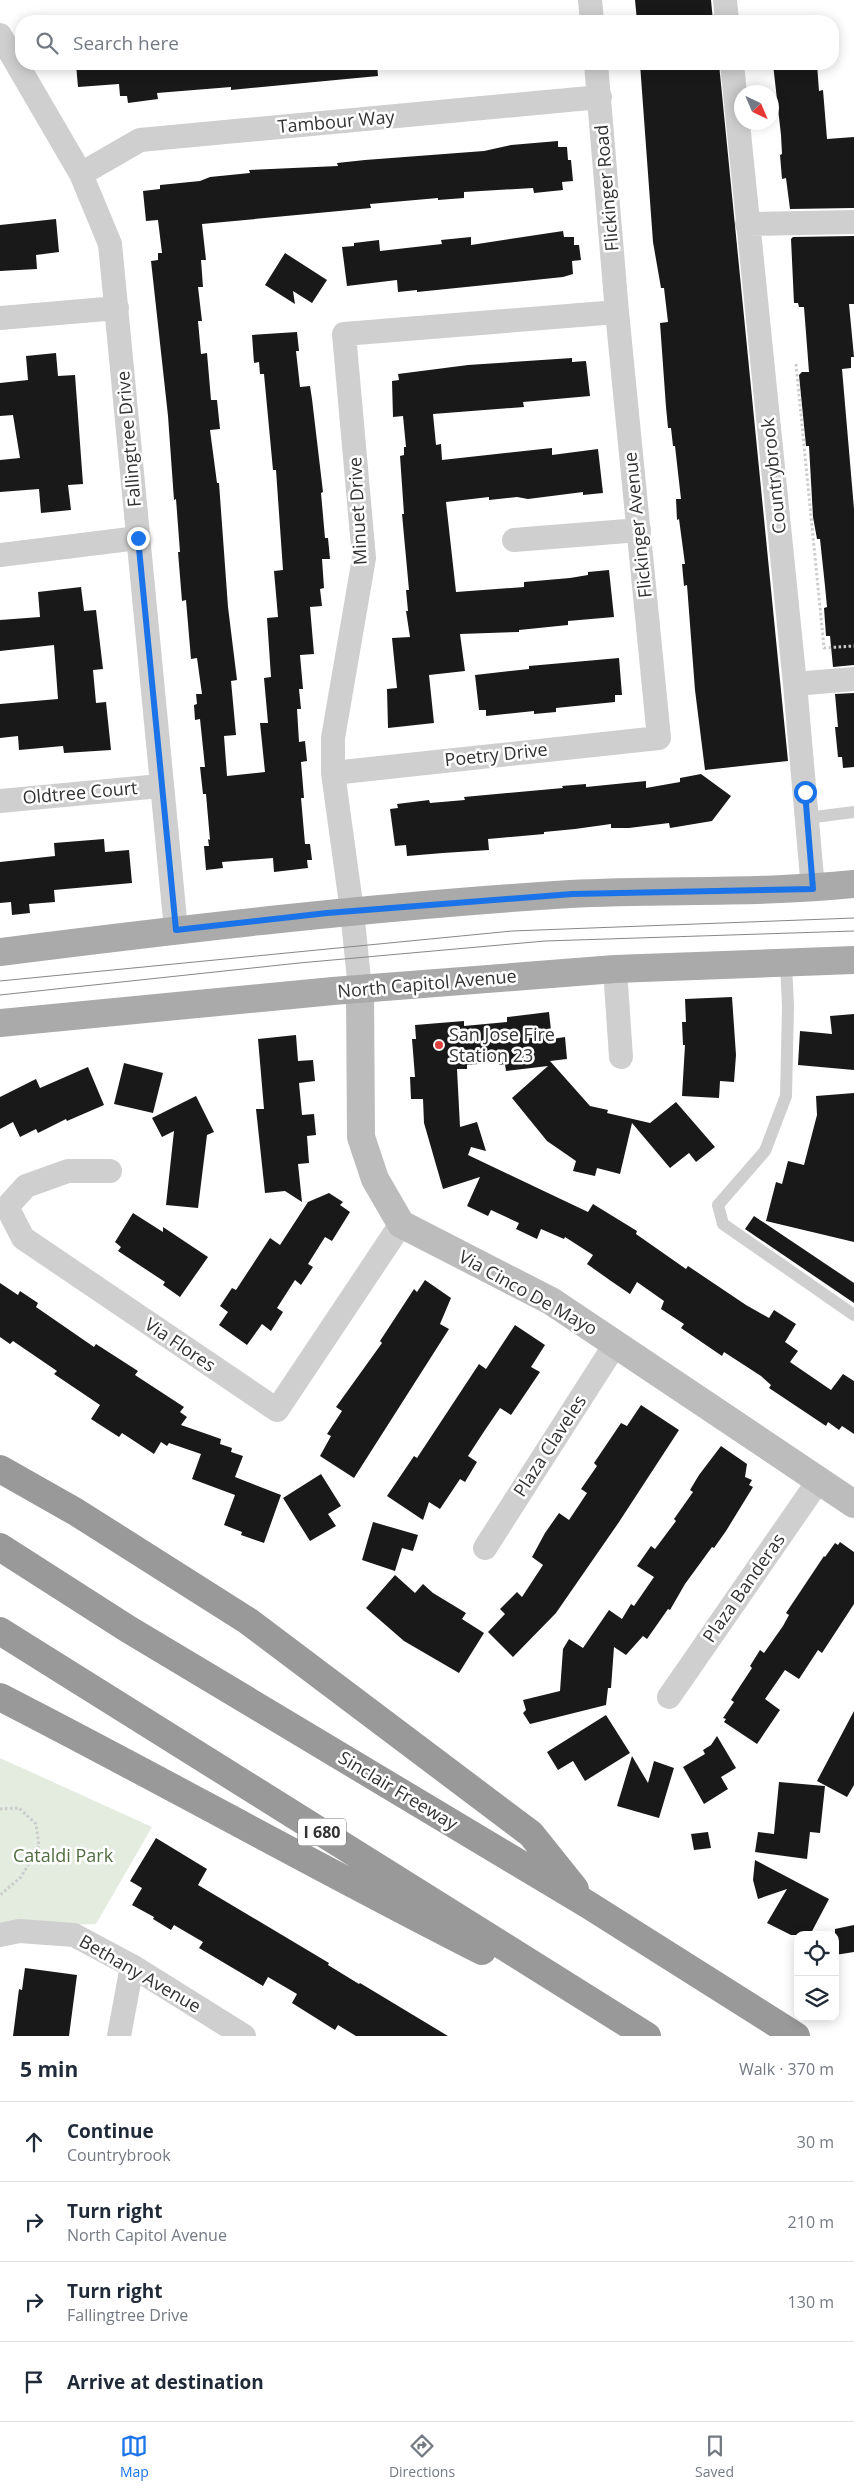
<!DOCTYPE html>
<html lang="en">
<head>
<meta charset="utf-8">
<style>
	:root { --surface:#fff; --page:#f6f6f7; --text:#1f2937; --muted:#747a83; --line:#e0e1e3; --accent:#1a73e8 }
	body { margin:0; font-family:"Open Sans",sans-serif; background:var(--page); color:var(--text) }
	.controls { position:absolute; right:15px; bottom:15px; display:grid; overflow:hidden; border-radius:10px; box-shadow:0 2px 12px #0003 }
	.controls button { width:45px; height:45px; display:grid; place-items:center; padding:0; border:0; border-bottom:1px solid var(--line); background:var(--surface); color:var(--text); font:25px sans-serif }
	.compass { position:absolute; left:734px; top:85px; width:45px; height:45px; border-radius:50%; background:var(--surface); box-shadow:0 2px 12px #0003; rotate:136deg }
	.stop { position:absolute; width:15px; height:15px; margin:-11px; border:4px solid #1a73e8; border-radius:50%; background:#fff }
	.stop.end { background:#1a73e8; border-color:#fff; box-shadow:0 1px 5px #0008 }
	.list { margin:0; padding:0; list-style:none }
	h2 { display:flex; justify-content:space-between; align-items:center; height:65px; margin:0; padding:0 20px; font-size:21px }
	h2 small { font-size:16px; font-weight:400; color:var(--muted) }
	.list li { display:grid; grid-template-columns:32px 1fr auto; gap:15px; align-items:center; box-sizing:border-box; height:80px; padding:0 20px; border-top:1px solid var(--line) }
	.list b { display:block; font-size:19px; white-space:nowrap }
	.list p { margin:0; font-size:16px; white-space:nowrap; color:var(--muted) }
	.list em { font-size:16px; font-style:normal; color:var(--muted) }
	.icon { flex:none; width:28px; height:28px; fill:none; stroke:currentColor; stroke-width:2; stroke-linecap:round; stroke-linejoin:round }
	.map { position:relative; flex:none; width:854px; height:2036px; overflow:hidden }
	.search { position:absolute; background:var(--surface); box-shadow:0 2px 12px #0003; left:15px; right:15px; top:15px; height:55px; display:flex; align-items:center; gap:12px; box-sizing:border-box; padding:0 18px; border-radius:20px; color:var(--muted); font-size:19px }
	.sheet { height:385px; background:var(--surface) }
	nav { display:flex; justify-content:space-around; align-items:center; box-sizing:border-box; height:70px; border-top:1px solid var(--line); background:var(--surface); font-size:14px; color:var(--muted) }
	nav a { display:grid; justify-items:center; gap:2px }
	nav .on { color:var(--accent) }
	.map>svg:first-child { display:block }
	.green { fill:#e4ebdf }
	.building { fill:#191919 }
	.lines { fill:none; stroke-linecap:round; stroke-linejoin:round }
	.path { stroke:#ccc; stroke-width:3; stroke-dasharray:2.5 2.5; stroke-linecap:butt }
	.lane { stroke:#cfcfcf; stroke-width:12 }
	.street { stroke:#cfcfcf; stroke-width:24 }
	.secondary { stroke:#bcbcbc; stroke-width:28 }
	.primary { stroke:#aaa; stroke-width:28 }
	.highway { stroke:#999; stroke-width:28 }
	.tram { stroke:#878787; stroke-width:1 }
	.route { stroke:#1a73e8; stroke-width:6 }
	.poi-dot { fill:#de4140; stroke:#fff; stroke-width:2 }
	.labels { text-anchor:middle; stroke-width:5; stroke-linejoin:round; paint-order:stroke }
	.shield { fill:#fff; stroke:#707070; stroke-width:1 }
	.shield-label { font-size:16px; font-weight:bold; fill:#323232 }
	.street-label { font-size:18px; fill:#323232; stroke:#fff }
	.poi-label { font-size:18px; fill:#323232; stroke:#fff; text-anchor:start }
	.park-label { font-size:18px; fill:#526d41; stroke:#fff }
</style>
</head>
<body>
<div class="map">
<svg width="854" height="2036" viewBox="0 0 854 2036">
	<rect width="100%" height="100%" fill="#fff"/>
	<path class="green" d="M0,1758L152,1827L96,1924L0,1927Z"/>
	<path class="building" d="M635,0H711L713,21H637Z
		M76,64H377L378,76L231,90V87L157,93L158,99L128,103L127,96H120L119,84L78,87Z
		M640,64H719L788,761L705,770L695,690L687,585L684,586L682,564H685L679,519L677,520L676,499H681L675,446H673L671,428H668L666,407L660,323L668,322L664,288H661L653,242Z
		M773,64H817L819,91L823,90L827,139L854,137V208L790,209L786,178L782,179L780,155L782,154L781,135Z
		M558,141V147H567L568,160H571L573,181L562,182L563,190L534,193L533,188L464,192V198L438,200V198L370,204L371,208L202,224L206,260H201L203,287H198L202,321H198L201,354L207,353L211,400H217L220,429L210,430L217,483H219L228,607L237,680L231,681L236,735L224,736L227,776L265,772L260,723H268L264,678L271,677L267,618L278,617L274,571L283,570L276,470H273L264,374H260L259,362L254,363L252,335L297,332L299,351H296L300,387L310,386L312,399L323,492L321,493L325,538H328L330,559H322L324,588L320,589L322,606L310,607L314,654L300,655L303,689H299L301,709H297L299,742L305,741L307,761L301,762L304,798H301L305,844H310L312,860H307L308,868L274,872L273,858L222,862L223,868L206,870L204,846H209L208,839L210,840L206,794H203L200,767H205L200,719L195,720L194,705L197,704L196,694H202L197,658L191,659L186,600L182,601L178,552H180L176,499L174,500L168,416L151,261L158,260V253H162L158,220L146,221L143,191L160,189V185L200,181L210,177L250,173L249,170L338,166L337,163L365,160L484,151L511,145Z
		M56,219L59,252L36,255L37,269L0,271V225Z
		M563,231L564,237H574V245H579L581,260L572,261L573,274L563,277L417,292V290L398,292L397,280L347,286L342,247L354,246V243L379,240L380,251L442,244L441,240L471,237V245Z
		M854,236V304H849L854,357H851V368L842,369L854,509V665L833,667L830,636H826L824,608L827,607L825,586L820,539H817L813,517L809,446H806L799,375L802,372H809L804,307H799L798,303H794L791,239L793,237Z
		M285,253L327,280L312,303L293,291L295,304L265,285Z
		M56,353L58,376L75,375L83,484L68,485L71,510L41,513L39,489L0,492V460L20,458L13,415L0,416V383L28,380L26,356Z
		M572,358V362L586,361L590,396L523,402L524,407L433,414L436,445L441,444L442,460L552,448V455L598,449L603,493L583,495V492L528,499L517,497L489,500V497L446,502L456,592L524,587V582L570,578L588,575V572L609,570L614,617L568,621V625L519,630V632L460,634L465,671L429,675L434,723L388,728L387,689L397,688L392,638L410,637L406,611H408L406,590H409L402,514H404L400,456L404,455V447H406L403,416L393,417L392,381L399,380L398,374L468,365Z
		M81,587L84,611L96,610L103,669L93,670L96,703L106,702L111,750L64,753L63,746L19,750L18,736L0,738V704L58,699L54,645L0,651V620L40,617L38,592Z
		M619,658L622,695H615V702L556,708V712L534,714V711L486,716V710H479L475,675L529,669V666Z
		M854,693V767L843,768L842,757H838L835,727H838L835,694Z
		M701,774L731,796L712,821L670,828L669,823L629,828H611V824L575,829L544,832V834L488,839L489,850L443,853L407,856L406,845L395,846L390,809L398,808L397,804L429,800L430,803L465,800L464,797L563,788L562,786L586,784V787L646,781V788L680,782V778Z
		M104,839L105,852L129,850L132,883L54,890L55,902L29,904L30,913L12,915L11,902L0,903V862L55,856L54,843Z
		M732,997L736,1055L734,1082L720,1081L719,1098L682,1096L685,1045H683L682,1022H686L685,999Z
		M549,1012L552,1039L565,1037L567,1059L550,1061L590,1106L608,1110L607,1113L650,1123L676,1102L715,1147L696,1162L689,1153L670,1168L632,1123L620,1174L597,1168L595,1176L573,1171L576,1161L547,1141L512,1098L548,1066L506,1071L505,1064L499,1065V1062L467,1065V1069H457L460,1127L477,1122L486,1151L471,1147L468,1155L588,1212L593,1204L637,1231L636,1234L686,1269L688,1266L746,1305L769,1318L774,1310L796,1324L785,1342L798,1351L790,1362L831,1390L843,1374L854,1381V1434L842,1426L839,1430L828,1422L826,1426L769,1388L771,1385L761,1376L724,1352L722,1356L681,1328L684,1324L661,1309L664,1301L637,1282L630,1294L611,1281L587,1264L593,1255L565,1237L564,1239L541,1229L537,1239L516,1229L519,1223L491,1210L488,1216L467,1206L480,1177L443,1189L424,1123L423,1099H411L410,1077H415L412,1039H416L415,1025L464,1021V1026L507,1022V1017Z
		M854,1014V1070L798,1065L800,1031L832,1034L830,1016Z
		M296,1035L298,1061L313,1060L315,1081L299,1083L302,1115L314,1114L316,1135L307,1136L309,1163L298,1164L302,1202L285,1191L265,1193L256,1109H264L258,1039Z
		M124,1063L163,1073L153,1113L114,1104Z
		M88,1067L104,1105L67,1121L66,1119L38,1133L36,1129L20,1137L13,1122L0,1129V1097L36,1079L40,1088Z
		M854,1093V1242L766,1221L776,1182L782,1184L788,1161L804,1165L817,1115L816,1096Z
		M196,1096L214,1132L207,1135L198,1208L166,1205L174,1131L162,1137L152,1118Z
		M329,1193L343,1202L340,1205L350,1212L332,1241L325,1237L308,1264L313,1267L301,1285L295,1280L277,1308L283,1312L271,1331L262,1324L247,1345L219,1325L228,1312L220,1306L232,1288L236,1290L270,1238L280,1245L308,1202Z
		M133,1213L163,1232V1227L208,1257L180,1297L163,1285L165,1282L118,1251L121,1247L115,1242Z
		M754,1216L854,1283V1303L745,1229Z
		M425,1280L451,1298L440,1324L449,1329L354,1478L320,1456L331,1436L327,1434L342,1411L336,1407L382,1343L380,1341L414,1289L417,1292Z
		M0,1283L18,1295L20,1291L38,1303L36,1307L94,1347L96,1344L138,1371L135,1375L184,1407L180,1412L187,1417L181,1425L221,1439L220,1444L232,1448L231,1452L243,1456L235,1477L281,1495L264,1543L241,1535L242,1532L224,1525L235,1495L192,1479L201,1454L169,1443L167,1446L161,1442L154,1454L122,1433L119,1437L91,1419L100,1405L54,1374L57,1371L13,1341L10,1344L0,1337Z
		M515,1325L545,1345L531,1367L540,1372L511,1415L500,1408L485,1430L468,1456L477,1462L465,1482L460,1479L440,1509L429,1502L423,1520L387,1496L414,1456L417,1458L479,1364L486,1369Z
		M641,1405L679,1430L619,1522L556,1613L513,1657L488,1632L505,1614L500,1609L517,1592L522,1597L543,1565L532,1557L545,1533L559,1513L569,1520L587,1493L581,1489L597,1466L594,1463L621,1423L627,1426Z
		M721,1446L747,1464L745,1477L752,1480L749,1485L753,1487L726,1531L714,1548L712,1547L685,1584L670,1610L668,1609L647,1639L643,1636L626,1655L614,1647L611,1688H608L606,1705L530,1724L523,1713L526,1710L523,1700L560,1691L563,1649L569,1639L583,1648L609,1610L622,1619L631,1604L634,1606L654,1577L637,1566L651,1546L655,1549L676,1521L674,1519L693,1492L690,1490L699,1475Z
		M321,1474L341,1506L328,1514L336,1526L310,1541L283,1498Z
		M373,1522L418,1535L413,1551L402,1548L395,1571L362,1560Z
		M840,1542L854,1552V1604L822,1653L818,1650L799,1679L785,1670L765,1699L780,1710L757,1744L724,1722L726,1719L723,1718L734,1702L731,1700L752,1668L750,1666L760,1650L764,1653L783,1626L789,1615L786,1613L824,1556L825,1557L835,1543L838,1545Z
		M395,1575L415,1593L423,1584L433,1593L466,1613L462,1619L484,1633L459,1673L404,1641L366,1608Z
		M854,1711V1785L847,1797L817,1781Z
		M606,1715L630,1753L585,1781L573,1761L558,1770L547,1752Z
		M717,1736L736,1768L721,1777L728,1789L704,1804L683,1767L705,1754L703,1750L711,1745Z
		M632,1756L648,1783L654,1761L674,1768L659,1818L617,1806Z
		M779,1782L825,1786L820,1833L810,1832L807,1859L755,1852L758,1832L774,1834Z
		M708,1832L711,1848L694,1850L691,1834Z
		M156,1838L207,1869L198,1885L329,1963L328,1965L359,1984L360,1983L448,2036H356L338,2025L335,2030L292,2003L297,1994L268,1977L263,1986L199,1948L203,1942L174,1925L171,1930L153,1919L154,1917L132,1905L142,1888L130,1881Z
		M755,1860L829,1899L810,1935H791L767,1923L787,1889L758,1899L753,1880Z
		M854,1925V1952L835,1955V1929Z
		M25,1968L77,1975L69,2036H13L19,1989L22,1990Z"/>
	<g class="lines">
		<path class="path" d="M796,364L824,648L854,646
			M0,1809L19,1808L36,1824L39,1846L21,1877L0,1895"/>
		<path class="lane" d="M807,818L854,812
			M786,964L788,1006L786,1096L765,1151L718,1205L723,1224L854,1315"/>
		<path class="street" d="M590,0L592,21
			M725,0L727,21
			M0,35L81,174L110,244L176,930
			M732,64L795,684L813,889
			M81,174L140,140L600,97
			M747,224L854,222
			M0,318L117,308
			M514,540L639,530
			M0,555L138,538
			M795,684L854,679
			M333,773L659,738L617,312L596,64
			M0,801L160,786
			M615,969L621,1057
			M360,989L352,911L333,773V738L364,558L344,334L617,312
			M110,1171H68L26,1186L7,1207L23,1238L277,1410L401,1224
			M485,1548L616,1343
			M669,1697L819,1480
			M0,1935L19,1931L74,1935L132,1966L244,2036
			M119,2036L132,1966"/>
		<path class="secondary" d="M360,989L361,1137L375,1179L401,1224L551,1301L854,1504"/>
		<path class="primary" d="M0,952C190,928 379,906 570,894C665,889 759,894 854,884
			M0,1023L333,991L615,969L854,960"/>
		<path class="highway" d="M0,1469L76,1512L248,1621L531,1834L575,1889
			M0,1547L128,1629L587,1904L796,2036
			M0,1631L647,2036
			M0,1697C162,1780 320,1869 482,1951"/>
		<path class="tram" d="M0,981L512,931L854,918
			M0,995L299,963L545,941L854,931"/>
	</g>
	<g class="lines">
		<path class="route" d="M138,538L176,930L327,913L572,894L813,889L805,792"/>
	</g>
	<circle class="poi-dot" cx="439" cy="1045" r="5"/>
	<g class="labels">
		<rect class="shield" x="298" y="1818.5" width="48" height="27" rx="4"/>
		<g class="shield-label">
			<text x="322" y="1838">I 680</text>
		</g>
		<g class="street-label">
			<text transform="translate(336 122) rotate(-5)" y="6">Tambour Way</text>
			<text transform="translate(607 188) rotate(-95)" y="6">Flickinger Road</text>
			<text transform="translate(129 439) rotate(-95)" y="6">Fallingtree Drive</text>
			<text transform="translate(774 476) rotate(-96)" y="6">Countrybrook</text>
			<text transform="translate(358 511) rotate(-93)" y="6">Minuet Drive</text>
			<text transform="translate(638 525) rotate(-96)" y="6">Flickinger Avenue</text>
			<text transform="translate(496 755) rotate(-6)" y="6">Poetry Drive</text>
			<text transform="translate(80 793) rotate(-5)" y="6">Oldtree Court</text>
			<text transform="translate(427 984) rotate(-5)" y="6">North Capitol Avenue</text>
			<text transform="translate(528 1293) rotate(29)" y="6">Via Cinco De Mayo</text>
			<text transform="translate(180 1345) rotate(34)" y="6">Via Flores</text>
			<text transform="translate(550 1446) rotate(-57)" y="6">Plaza Claveles</text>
			<text transform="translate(744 1588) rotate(-55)" y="6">Plaza Banderas</text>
			<text transform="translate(398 1791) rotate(31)" y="6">Sinclair Freeway</text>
			<text transform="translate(140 1974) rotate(30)" y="6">Bethany Avenue</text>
		</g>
		<g class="poi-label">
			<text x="449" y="1041">San Jose Fire<tspan x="449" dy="21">Station 23</tspan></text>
		</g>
		<g class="park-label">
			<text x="63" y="1862">Cataldi Park</text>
		</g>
	</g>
</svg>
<div class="controls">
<button><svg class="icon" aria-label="locate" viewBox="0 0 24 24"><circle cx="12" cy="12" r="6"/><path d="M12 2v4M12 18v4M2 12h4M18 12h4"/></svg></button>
<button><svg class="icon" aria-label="layers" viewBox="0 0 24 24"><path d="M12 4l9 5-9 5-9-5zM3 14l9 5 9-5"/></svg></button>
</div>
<svg class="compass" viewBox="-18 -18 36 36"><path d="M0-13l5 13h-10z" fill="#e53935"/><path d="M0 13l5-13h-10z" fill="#747a83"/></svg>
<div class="stop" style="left:805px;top:792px"></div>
<div class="stop end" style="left:138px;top:538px"></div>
<div class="search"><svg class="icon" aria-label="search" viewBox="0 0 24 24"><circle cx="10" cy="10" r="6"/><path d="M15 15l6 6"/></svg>Search here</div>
</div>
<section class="sheet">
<h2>5 min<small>Walk · 370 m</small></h2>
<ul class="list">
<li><svg class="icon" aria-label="ahead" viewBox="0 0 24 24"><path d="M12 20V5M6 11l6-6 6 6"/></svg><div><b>Continue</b><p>Countrybrook</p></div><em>30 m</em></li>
<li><svg class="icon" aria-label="right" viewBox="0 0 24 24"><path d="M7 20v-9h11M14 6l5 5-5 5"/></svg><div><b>Turn right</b><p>North Capitol Avenue</p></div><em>210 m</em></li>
<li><svg class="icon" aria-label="right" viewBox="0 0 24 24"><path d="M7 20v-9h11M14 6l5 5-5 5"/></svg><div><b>Turn right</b><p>Fallingtree Drive</p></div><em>130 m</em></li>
<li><svg class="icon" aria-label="arrive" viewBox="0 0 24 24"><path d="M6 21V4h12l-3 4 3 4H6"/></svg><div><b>Arrive at destination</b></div></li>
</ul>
</section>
<nav>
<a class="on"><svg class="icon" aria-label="map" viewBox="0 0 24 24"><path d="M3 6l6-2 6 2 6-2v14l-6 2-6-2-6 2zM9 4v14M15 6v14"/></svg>Map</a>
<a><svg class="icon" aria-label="directions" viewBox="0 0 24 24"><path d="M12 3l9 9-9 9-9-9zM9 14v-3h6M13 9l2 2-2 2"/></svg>Directions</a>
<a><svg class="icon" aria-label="saved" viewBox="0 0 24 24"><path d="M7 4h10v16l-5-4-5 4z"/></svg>Saved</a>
</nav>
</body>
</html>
